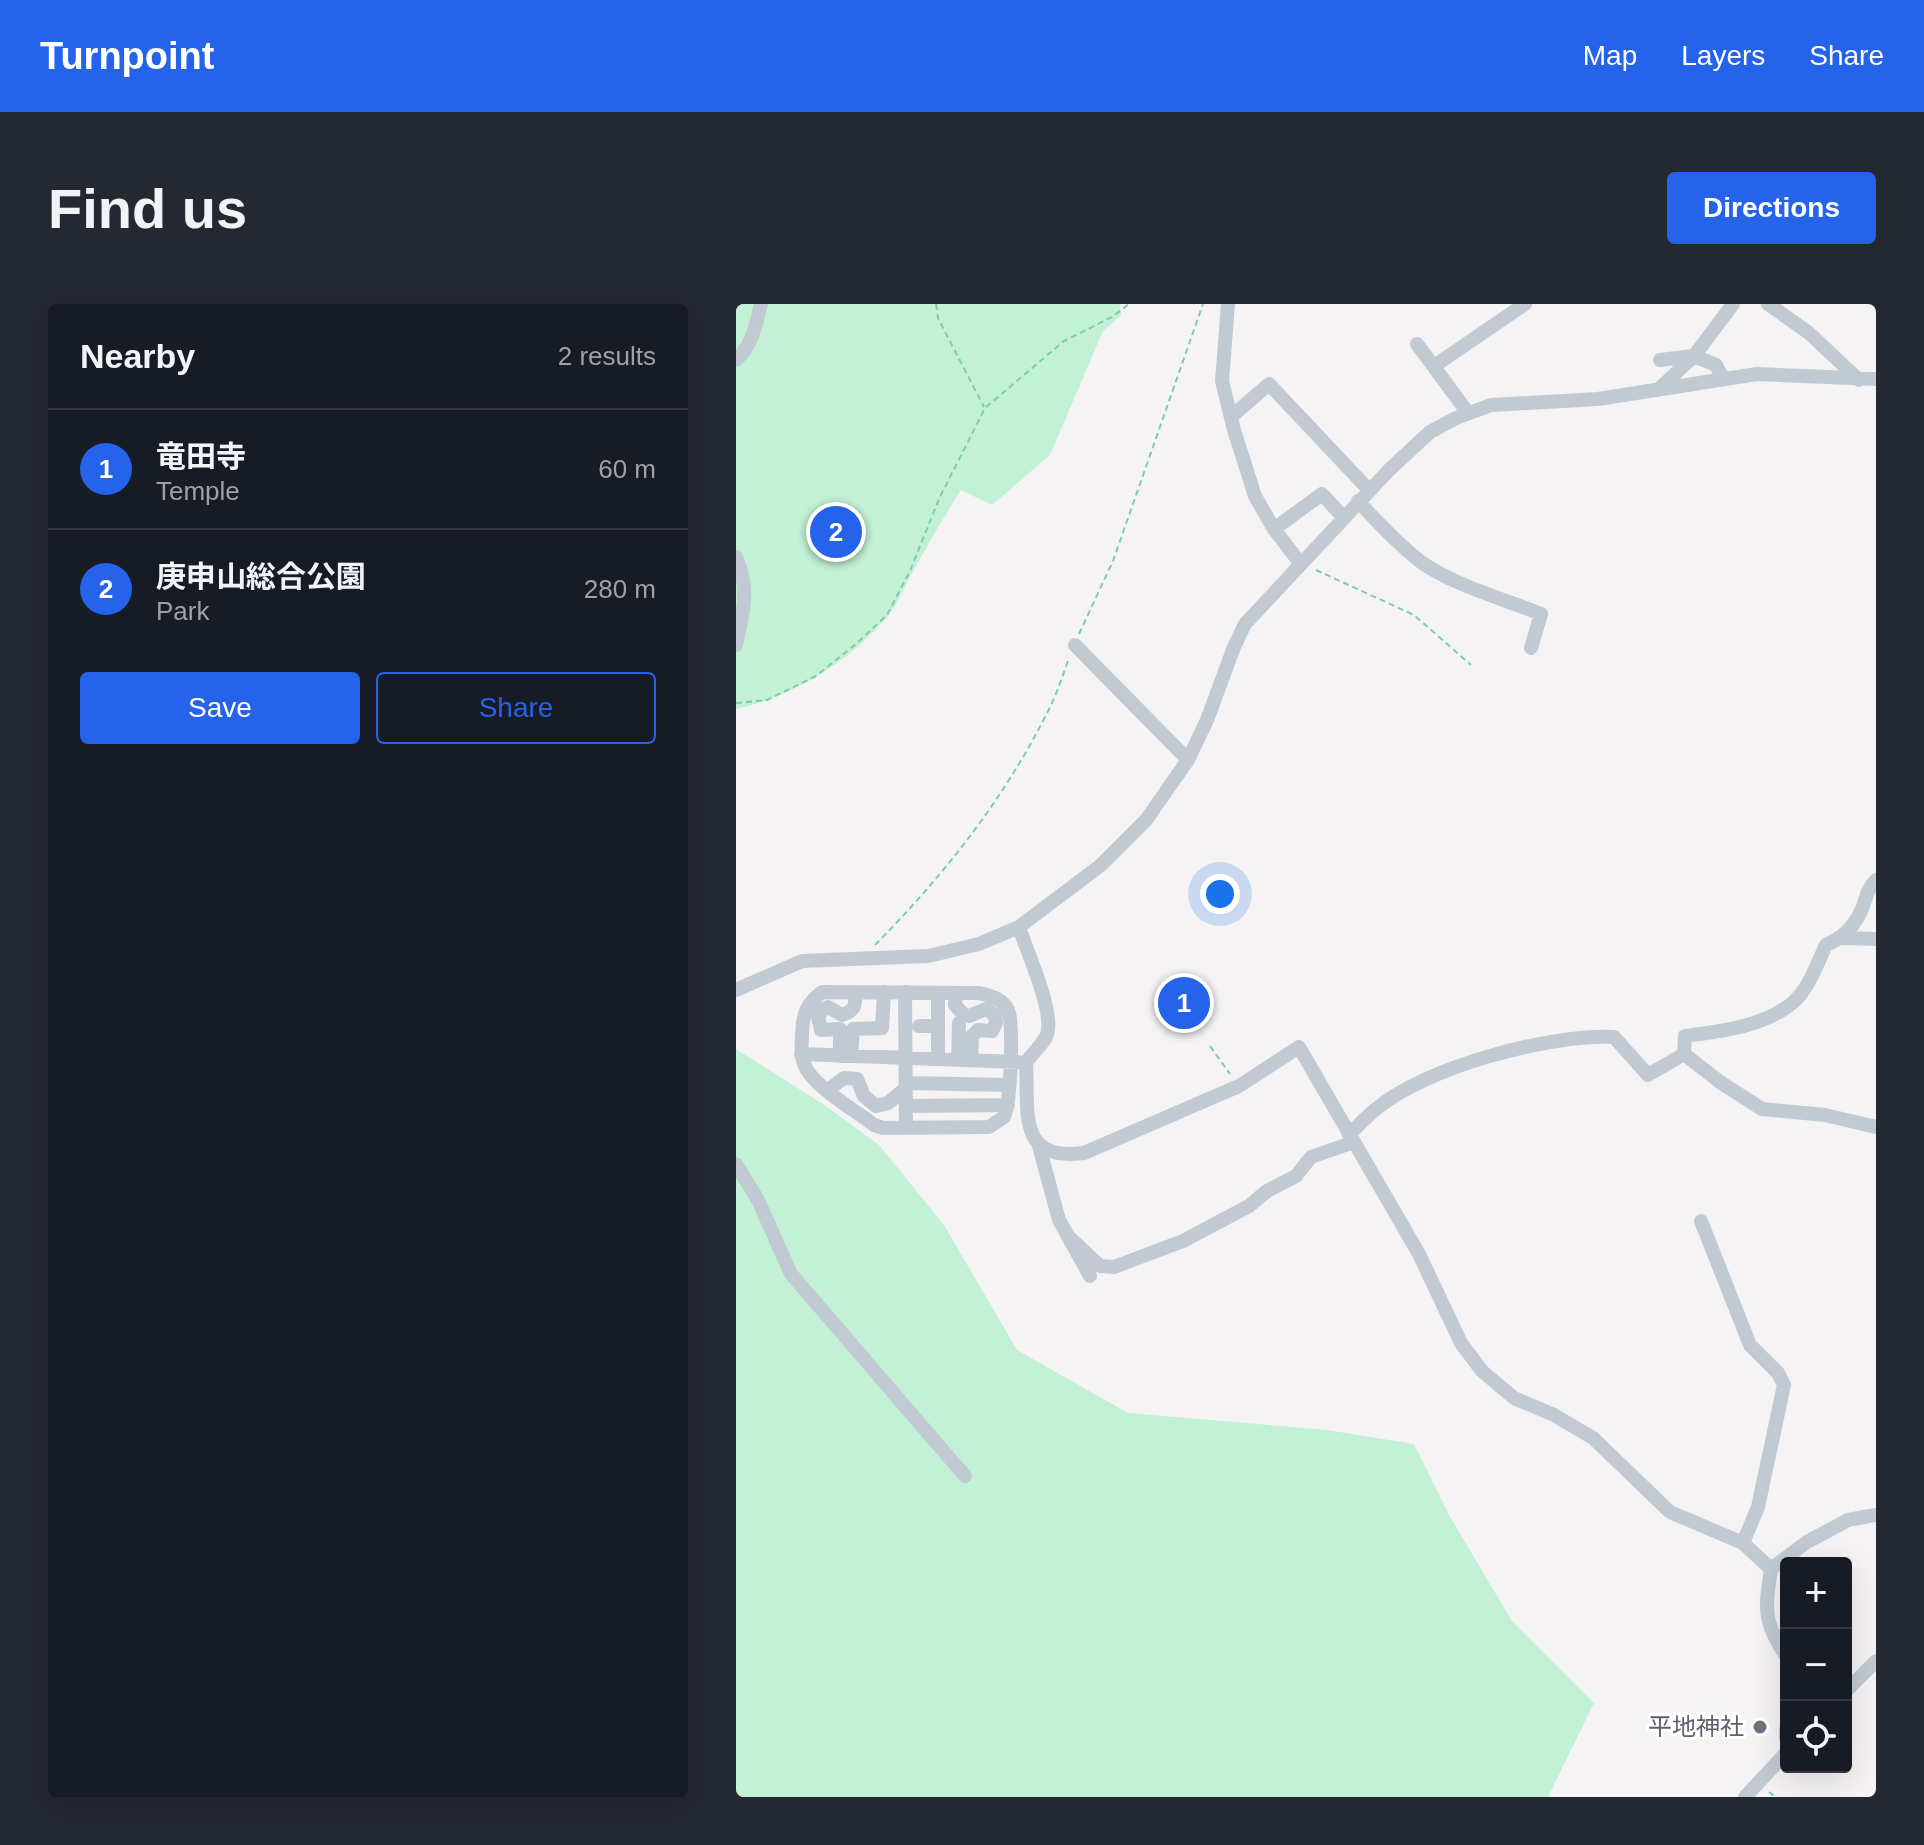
<!DOCTYPE html>
<html lang="en">
<head>
<meta charset="utf-8">
<style>
	:root { --surface:#171b24; --page:#242831; --text:#f1f3f6; --muted:#9ea1a6; --line:#363941; --accent:#2563eb }
	body { margin:0; font-family:Arial,"Noto Sans JP",sans-serif; background:var(--page); color:var(--text) }
	.controls { position:absolute; right:24px; bottom:24px; display:grid; overflow:hidden; border-radius:8px; box-shadow:0 8px 32px #0002 }
	.controls button { width:72px; height:72px; display:grid; place-items:center; padding:0; border:0; border-bottom:2px solid var(--line); background:var(--surface); color:var(--text); font:40px sans-serif }
	.you { position:absolute; left:484px; top:590px; width:28px; height:28px; margin:-20px; border:6px solid #fff; border-radius:50%; background:#1a73e8; box-shadow:0 0 0 12px #1a73e833 }
	.badge { display:grid; place-items:center; width:52px; height:52px; border-radius:50%; background:var(--accent); color:#fff; font-size:26px; font-weight:700 }
	.pin { position:absolute; translate:-50% -50%; border:4px solid #fff; box-shadow:0 2px 8px #0006 }
	.list { margin:0; padding:0; list-style:none }
	h2 { display:flex; justify-content:space-between; align-items:center; height:104px; margin:0; padding:0 32px; font-size:34px }
	h2 small { font-size:26px; font-weight:400; color:var(--muted) }
	.list li { display:grid; grid-template-columns:52px 1fr auto; gap:24px; align-items:center; box-sizing:border-box; height:120px; padding:0 32px; border-top:2px solid var(--line) }
	.list b { display:block; font-size:30px; white-space:nowrap }
	.list p { margin:0; font-size:26px; white-space:nowrap; color:var(--muted) }
	.list em { font-size:26px; font-style:normal; color:var(--muted) }
	.actions { display:flex; gap:16px; padding:24px 32px }
	.actions a { flex:1; padding:18px 0; border:2px solid var(--accent); border-radius:8px; text-align:center; font-size:28px; color:var(--accent) }
	.actions .main { background:var(--accent); color:#fff }
	.icon { flex:none; width:44px; height:44px; fill:none; stroke:currentColor; stroke-width:2; stroke-linecap:round; stroke-linejoin:round }
	.map { position:relative; flex:none; width:1140px; height:1493px; overflow:hidden; border-radius:8px }
	header { display:flex; align-items:center; gap:48px; box-sizing:border-box; height:112px; padding:0 40px; background:var(--accent); color:#fff }
	header strong { font-size:38px }
	nav { display:flex; gap:44px; margin-inline-start:auto; font-size:28px }
	.intro { display:flex; align-items:center; justify-content:space-between; box-sizing:border-box; height:192px; padding:0 48px }
	h1 { margin:0; font-size:56px }
	.button { padding:20px 36px; border-radius:8px; background:var(--accent); color:#fff; font-size:28px; font-weight:700 }
	main { display:flex; gap:48px; padding:0 48px }
	aside { flex:1; background:var(--surface); border-radius:8px; box-shadow:0 8px 32px #0002 }
	.map>svg:first-child { display:block }
	.green { fill:#c3f1d5 }
	.building { fill:#cdcfd5; stroke:#d7d9de; stroke-width:2 }
	.lines { fill:none; stroke-linecap:round; stroke-linejoin:round }
	.path { stroke:#7ad0a6; stroke-width:2; stroke-dasharray:6 4; stroke-linecap:butt }
	.minor { stroke:#c1cad2; stroke-width:14 }
	.worship-dot { fill:#6b7280; stroke:#fff; stroke-width:3 }
	.labels { text-anchor:middle; stroke-width:6; stroke-linejoin:round; paint-order:stroke }
	.worship-label { font-size:24px; fill:#5b616d; stroke:#fff; text-anchor:end }
</style>
</head>
<body>
<header>
<strong>Turnpoint</strong>
<nav><a>Map</a><a>Layers</a><a>Share</a></nav>
</header>
<div class="intro"><h1>Find us</h1><a class="button">Directions</a></div>
<main>
<aside>
<h2>Nearby<small>2 results</small></h2>
<ul class="list">
<li><span class="badge">1</span><div><b>竜田寺</b><p>Temple</p></div><em>60 m</em></li>
<li><span class="badge">2</span><div><b>庚申山総合公園</b><p>Park</p></div><em>280 m</em></li>
</ul>
<div class="actions"><a class="main">Save</a><a>Share</a></div>
</aside>
<div class="map">
<svg width="1140" height="1493" viewBox="0 0 1140 1493">
	<rect width="100%" height="100%" fill="#f5f3f3"/>
	<path class="green" d="M0,0H384L385,11L367,27L314,151L256,201L225,186C207,214 191,242 175,271C167,285 161,302 150,314C112,359 57,392 0,405Z
		M0,745L87,800L143,841L208,921L281,1046L392,1109L591,1126L678,1140L713,1211L776,1317L858,1399L812,1493H0Z"/>
	<path class="building" d="M456,675L473,704L441,723L424,695Z"/>
	<g class="lines">
		<path class="path" d="M200,0L202,14L248,103
			M580,266L678,311L735,361
			M343,330L377,257L467,0
			M0,399L31,396L80,372L120,340L151,311L174,267L203,195L249,104L328,37L376,13L393,0
			M139,641C207,572 266,498 310,411C320,393 326,373 333,354
			M474,742L494,770
			M1033,1488L1039,1493"/>
		<path class="minor" d="M492,0L486,77L498,126L519,192L538,225L564,259
			M1032,0L1073,29L1123,76
			M681,40L732,109
			M0,56C16,42 20,20 25,0
			M924,56L958,52L980,61L987,75
			M698,62L789,0
			M924,84L958,52L997,0
			M496,112L533,80L633,186
			M622,197C642,219 662,240 685,258C717,281 768,295 805,310L795,344
			M538,225L586,190L607,213
			M0,253C14,283 7,310 0,341
			M339,341L452,456
			M1140,576C1128,589 1131,597 1123,611C1116,625 1104,635 1090,641C1081,660 1072,687 1055,700C1026,723 985,727 949,732L948,750L984,778L1026,805L1089,811L1140,823
			M283,623C290,646 321,712 310,733C305,742 296,750 290,758C293,807 280,858 348,849L503,782L563,743L683,950L725,1039L746,1067L778,1094L818,1111L857,1134L934,1208L1007,1239L1035,1265
			M1105,634L1140,635
			M0,686L66,657L192,652L243,640L283,623L365,561L410,516L452,456L471,416L498,343L509,320L654,165L694,128L720,114L755,101L862,95L1021,70L1140,75
			M86,688L242,689C254,691 269,696 273,709C277,726 275,797 268,813L253,823L147,824L138,821C119,806 76,782 68,760C64,751 66,739 66,730C67,709 70,701 86,688Z
			M169,688L170,823
			M220,689L219,701L228,711L233,712L250,705L259,711L260,719L256,727L242,726L236,732L235,756
			M183,722H202
			M65,750L282,758
			M104,752V725L85,726L82,713L86,706L92,703L106,711C119,707 120,701 119,688
			M115,752L117,725L146,724L148,688
			M202,755V689
			M222,756L223,719
			M170,779L273,781
			M92,786L108,774L121,775L128,792L140,802L152,799L170,784
			M170,802L272,801
			M613,831C622,822 630,813 640,805C690,763 813,730 878,733L912,771L948,750
			M303,842L323,916L354,972
			M0,860L22,896L55,970L229,1172
			M965,917L1014,1041L1042,1069L1048,1081L1022,1203L1007,1239
			M333,933L364,962L378,963L447,937L513,902L531,887L560,872L575,853L618,838
			M1035,1265L1071,1238L1112,1216L1140,1211
			M1035,1265C1029,1304 1027,1318 1050,1352
			M1110,1387L1140,1357
			M1050,1425V1434
			M1009,1493L1050,1449"/>
	</g>
	<circle class="worship-dot" cx="1024" cy="1423" r="8"/>
	<g class="labels">
		<g class="worship-label">
			<text x="1008" y="1431">平地神社</text>
		</g>
	</g>
</svg>
<div class="controls">
<button>+</button>
<button>−</button>
<button><svg class="icon" aria-label="locate" viewBox="0 0 24 24"><circle cx="12" cy="12" r="6"/><path d="M12 2v4M12 18v4M2 12h4M18 12h4"/></svg></button>
</div>
<div class="you"></div>
<div class="pin badge" style="left:448px;top:699px">1</div>
<div class="pin badge" style="left:100px;top:228px">2</div>
</div>
</main>
</body>
</html>
